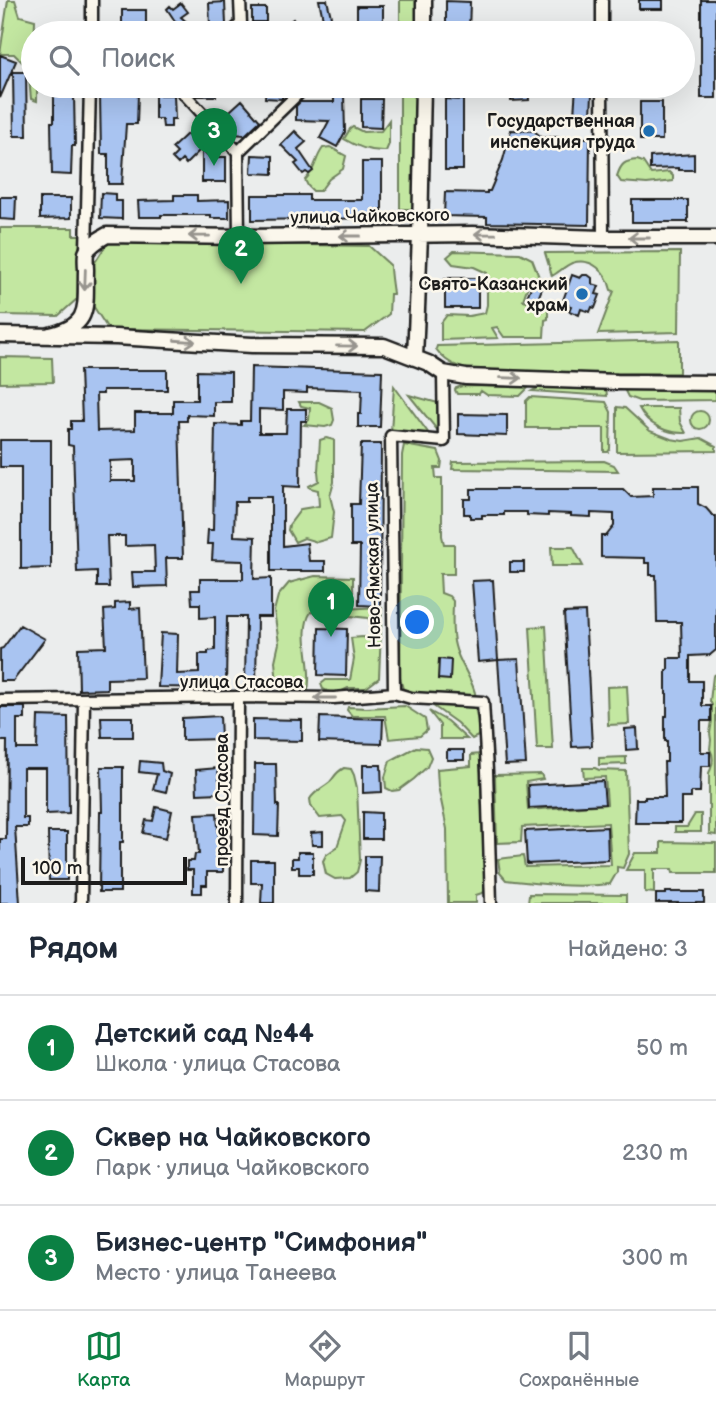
<!DOCTYPE html>
<html lang="ru">
<head>
<meta charset="utf-8">
<style>
	:root { --surface:#fff; --page:#f2f2f3; --text:#1f2937; --muted:#747a83; --line:#e0e1e3; --accent:#0b8043 }
	body { margin:0; font-family:"Balsamiq Sans",sans-serif; background:var(--page); color:var(--text) }
	.scale { position:absolute; left:21px; bottom:18px; width:166px; box-sizing:border-box; padding-left:7px; border:4px solid #1c1c1c; border-top:0; font-size:19px; line-height:24px; white-space:nowrap; color:#1c1c1c; -webkit-text-stroke:5px #fbf7ec; paint-order:stroke }
	.you { position:absolute; left:418px; top:623px; width:24px; height:24px; margin:-18px; border:5px solid #fff; border-radius:50%; background:#1a73e8; box-shadow:0 0 0 10px #1a73e833 }
	.badge { display:grid; place-items:center; width:46px; height:46px; border-radius:50%; background:var(--accent); color:#fff; font-size:23px; font-weight:700 }
	.pin { position:absolute; translate:-50% -58px; filter:drop-shadow(0 2px 4px #0008) }
	.pin::after { content:''; position:absolute; top:37px; width:24px; height:21px; background:inherit; clip-path:polygon(0 0,100% 0,50% 100%) }
	.list { margin:0; padding:0; list-style:none }
	h2 { display:flex; justify-content:space-between; align-items:center; height:91px; margin:0; padding:0 28px; font-size:30px }
	h2 small { font-size:23px; font-weight:400; color:var(--muted) }
	.list li { display:grid; grid-template-columns:46px 1fr auto; gap:21px; align-items:center; box-sizing:border-box; height:105px; padding:0 28px; border-top:2px solid var(--line) }
	.list b { display:block; font-size:26px; white-space:nowrap }
	.list p { margin:0; font-size:23px; white-space:nowrap; color:var(--muted) }
	.list em { font-size:23px; font-style:normal; color:var(--muted) }
	.icon { flex:none; width:38px; height:38px; fill:none; stroke:currentColor; stroke-width:2; stroke-linecap:round; stroke-linejoin:round }
	.map { position:relative; flex:none; width:716px; height:903px; overflow:hidden }
	.search { position:absolute; background:var(--surface); box-shadow:0 7px 28px #0002; left:21px; right:21px; top:21px; height:77px; display:flex; align-items:center; gap:18px; box-sizing:border-box; padding:0 24px; border-radius:38px; color:var(--muted); font-size:26px }
	.sheet { height:406px; background:var(--surface) }
	nav { display:flex; justify-content:space-around; align-items:center; box-sizing:border-box; height:98px; border-top:2px solid var(--line); background:var(--surface); font-size:19px; color:var(--muted) }
	nav a { display:grid; justify-items:center; gap:4px }
	nav .on { color:var(--accent) }
	.map>svg:first-child { display:block }
	.green { fill:#c3e7a1; stroke:#70825e; stroke-width:2 }
	.building { fill:#a9c4f1; stroke:#1c1c1c; stroke-width:2; fill-rule:evenodd }
	.lines { fill:none; stroke-linecap:round; stroke-linejoin:round }
	.street-casing { stroke:#1c1c1c; stroke-width:15 }
	.secondary-casing { stroke:#1c1c1c; stroke-width:19 }
	.street { stroke:#fbf7ec; stroke-width:10 }
	.secondary { stroke:#fbf7ec; stroke-width:14 }
	.oneway { stroke:#97948e }
	.poi-dot { fill:#1f6fb2; stroke:#fbf7ec; stroke-width:2.5 }
	.labels { text-anchor:middle; stroke-width:5; stroke-linejoin:round; paint-order:stroke }
	.poi-label { font-size:18px; font-weight:bold; fill:#1c1c1c; stroke:#fbf7ec; text-anchor:end }
	.street-label { font-size:18px; fill:#1c1c1c; stroke:#fbf7ec }
</style>
</head>
<body>
<div class="map">
<svg width="716" height="903" viewBox="0 0 716 903">
	<rect width="100%" height="100%" fill="#ebeded"/>
	<filter id="ink" filterUnits="userSpaceOnUse"><feTurbulence type="fractalNoise" baseFrequency=".0143" numOctaves="2"/><feDisplacementMap in="SourceGraphic" scale="14" xChannelSelector="R" yChannelSelector="G"/><feConvolveMatrix kernelMatrix="1 2 1 2 8 2 1 2 1" color-interpolation-filters="sRGB"/></filter>
	<g filter="url(#ink)">
		<path class="green" d="M8,0H15L20,16L35,20L33,86H37V101L31,99L28,68L14,54H0Z
			M400,0H419V33H400Z
			M400,86H419V209H400Z
			M389,120V144L386,151C370,152 357,147 344,139L350,129L353,127L363,132L381,131Z
			M330,147L346,156L343,169L329,179L320,191H313L308,186L305,180C317,168 314,160 323,148Z
			M637,160L643,162L651,174L669,172L673,176V181L647,184L621,182L617,176C621,164 624,161 637,160Z
			M0,228H73V235H80L77,299L58,316L0,315Z
			M108,242L369,246L390,265C390,275 392,284 393,294H390L389,314L365,332L108,329L90,301L92,267Z
			M454,251L520,253L532,259L539,277L530,279L523,300L548,306V319L545,320L544,337H504L497,327L492,328L498,338L441,340V323L447,315L469,316L485,313L487,305V273L474,267L453,264L447,257Z
			M680,252L679,332L598,334L614,291L611,290C607,272 592,257 572,263C565,266 559,272 552,276L545,253Z
			M679,340V373L496,374C474,371 450,370 436,349L437,346Z
			M0,357L52,358L53,382L0,383Z
			M544,385L606,387L607,396L532,391Z
			M394,386L432,438L391,432Z
			M462,386L529,387L520,396L487,395L481,391L479,394H457L455,390L456,388Z
			M628,388L716,389V400L639,401L628,397L625,391Z
			M409,395L438,403V431Z
			M530,397L606,402L611,412L610,449L608,452H604V428H526V401Z
			M299,402H319L332,408L334,420L332,425L325,427L304,425L309,420L310,408L301,406Z
			M617,407L625,408L650,431L671,439L683,441L701,438L716,446V451L617,452Z
			M639,408H679L680,422L686,433C668,434 647,425 639,408Z
			M691 420a9 9 0 1 1 18 0a9 9 0 1 1-18 0Z
			M326,438L334,440V482L330,496L334,512L331,538L317,542L304,538L295,542L288,530L289,525L301,509L319,506L318,490L310,488L309,486L319,481L318,471L320,440Z
			M404,445L438,451L442,461L441,468H435L436,478H442V536L444,544H454V574H440L441,593L449,596L453,601C453,615 451,632 455,646C459,664 474,680 476,698L417,694L403,689L400,678L402,455Z
			M604,461L614,465L618,471L452,469L453,462Z
			M551,547H573L583,566H552Z
			M315,576L353,577V592L338,593L330,606L324,607L317,613L311,612C297,633 315,669 307,694L285,693L277,685L275,661L279,643L274,611L278,596L289,583Z
			M382,607L379,678L366,688H348L338,693H331L323,689L321,684L326,680H350L354,659L351,638L363,637L371,639C373,633 372,624 368,618L341,615V609Z
			M546,626L553,749H537L530,627Z
			M716,674V835L709,834V773C713,765 714,756 710,749L711,740L710,733L712,721V705L710,701L713,676Z
			M627,686L629,724L608,725L607,687Z
			M429,703L471,705L475,708L479,725L478,736L472,739L457,723Z
			M405,706L425,719L427,730L420,736L389,739L385,716H352L347,710L348,707L366,708Z
			M429,711L447,721L467,739H440V725Z
			M416,747L427,748L431,757L427,767L414,779L399,790L392,791L386,788L385,777L390,761Z
			M480,754L485,892L476,895V903H448L447,829L438,786L437,769L471,766V755Z
			M626,757V764L599,765V758Z
			M344,768L351,769L354,775L357,788L360,860L357,872L350,878L335,879L326,874L323,861L326,855L337,847L346,821L342,816L320,818L311,806L310,799C315,791 323,788 330,782C335,776 336,772 344,768Z
			M583,768H595L599,770L626,771L629,854L623,868L617,867V872L610,884C575,888 540,884 506,880L500,873L498,859L523,856L525,867L611,865L608,823L522,827L521,842L497,843L495,775L541,774L543,779L526,782L528,810L607,804L605,777L584,778Z
			M695,814H701V832H675V827H687Z
			M661,842L716,843V873H673L672,869H654V893L645,892V870H626L635,853H661Z
			M529,894L626,895V903H528Z"/>
		<path class="building" d="M319,0H327L335,33H326Z
			M639,0H663V9H639Z
			M701,0H716V98H701Z
			M446,1L470,2L469,32H446Z
			M225,2L226,25L210,26L209,3Z
			M181,3L188,12L181,17L199,33H173L179,27L167,9L170,6L173,9Z
			M357,6H383V33H357Z
			M252,8H266V22H252Z
			M122,10H146V31H139V33H122Z
			M293,19L304,33H275Z
			M573,24L589,25L588,33H573Z
			M0,55L16,61L0,98Z
			M13,72H26L27,136H14Z
			M54,86H77V94H74L75,146H72L71,175L52,174L51,122H54Z
			M198,86H216V96H198Z
			M266,86H283L282,99L265,98Z
			M511,86H528L529,100L511,101Z
			M576,86H590L589,94H592L591,116L574,115Z
			M100,94H138L137,124H126L122,184H108V154H101Z
			M334,94H344L345,132L337,147L320,138L329,121L296,120V106L300,102H334Z
			M155,95H174L175,119H171V127H163L162,119H155Z
			M361,99H382L381,128L361,127Z
			M445,99L463,100V170H445Z
			M242,100L260,121L245,135L233,134L220,120Z
			M640,102H662V140H640Z
			M511,130L534,131L543,138L551,137L590,138L589,225L487,223V217L444,216L445,192L487,193V191H490L503,160Z
			M295,131L306,142L298,149L313,171L309,174L306,172L303,174L295,164L298,162L281,145Z
			M187,134L201,149L186,164L182,160L178,164L172,158L177,153L172,148Z
			M202,150L210,157H226V182H202Z
			M694,154V170H678V168L650,169V157Z
			M252,155L273,156V174L251,173Z
			M362,162H382V218L252,220V195H309V200H362Z
			M101,193L115,194V201H122V219L100,218Z
			M174,195H197V201L229,200V218H211V215H161V217H139L138,201L174,200Z
			M0,197H16L15,220L0,219Z
			M40,198H71V218L40,219Z
			M632,200H688V222H632Z
			M572,275L580,278L583,275H588L592,278V284L599,286L596,294L600,295L595,308L592,307L590,312L581,309L579,315L569,311L571,306L562,303Z
			M445,278H478V308H445Z
			M533,282L543,286L537,301L527,297Z
			M251,367L382,371L380,427H358V414H361L362,390L307,388V393L283,392V410L259,409V433H286L287,409H306V421H301L300,487L283,486V546L307,543L309,561H325V571H271V497H247V502H235L234,536L255,537L254,579L271,578V617H257L256,688H245L246,617H227L226,688L158,687L161,633L178,634L177,674L199,673V654H208V651L215,650V617L200,618V604H192L191,590H200V579H243V561L212,560L213,544H207L208,530H213L215,424L241,425V421H250Z
			M80,370H167V390H103V394H96L97,431L135,430V413H173V400H197V371L231,372V402H214V416L187,415V421H179L183,558H166L167,586L133,587L132,572H155L154,545L125,546V536H107L109,587H97V571L77,572L73,446L68,445V429H71V421H82ZM135,460V481H110V461Z
			M458,414L507,415V436L458,434Z
			M0,440H51V568L21,569V467H0Z
			M361,444H381L380,606L359,605L360,546H351V504H359Z
			M653,487H698V504L706,508L713,516H716V650L710,655L690,656V681H702V706H711V721H701V752H710V766H701L700,792H691V798H681V823H635L636,799H645V797H665L664,762H667V741H665V716H667V694H666V670H668V658H682L681,622H657L656,575H650V563H645V558L601,557V536H606L614,526V514L591,513V517L571,516V514L548,513V516L527,515V512H504V515H482V518H470V514H464V499H471V489H623L631,497L653,496Z
			M510,562H524V572H510Z
			M493,580L498,660L478,662L472,581Z
			M130,602V609L140,608L143,678L107,679V689L79,690L78,648L106,647L104,610L115,609V603Z
			M585,612L592,746L572,747L564,613Z
			M20,625L45,639L13,681H0V649L3,648Z
			M319,628L347,629L346,676L318,675Z
			M439,659L451,660L450,680L438,679Z
			M519,659L526,764L505,765L498,660Z
			M0,707H25V719H17V749H37L38,716L68,717L69,813L46,814V768H23V818H28V827H15L20,903H0V839H6L7,741H0Z
			M220,716L221,739L182,740V718Z
			M101,717H133V737H102Z
			M320,717L383,719L382,744L319,742Z
			M253,719L302,720V741L253,740Z
			M637,728L638,749L626,750L625,729Z
			M447,750H464V760H447Z
			M140,761L161,763L162,771L170,774L166,792L153,789L157,774L139,772Z
			M255,764H276L277,805H279L278,836L254,835Z
			M363,765H381L382,792L363,793Z
			M101,767H123V842H120V892H99L100,812H102Z
			M218,768L220,793L197,794L196,770Z
			M603,781L605,804L529,808L528,785Z
			M156,807L172,811L166,838L143,833L146,820L153,821Z
			M363,812L381,813V839H363Z
			M217,813L219,841L218,862H223V872H207V885H202V893H193V870H187V861H194L195,854H199L196,814Z
			M607,827L608,860L527,864L525,831Z
			M48,832H67V880H49Z
			M323,832V845H312L311,833Z
			M298,852H313V874H299V867H292V858H298Z
			M365,856H380L379,892L365,891Z
			M251,860H274V903H261L262,883H251Z
			M666,892H704V903H656V894H666Z"/>
		<g class="lines">
			<defs>
				<path id="street" d="M92,33V0
					M231,33L241,24L240,0
					M602,33V0
					M177,86L238,152L239,237
					M602,86L603,238
					M238,152L302,90L298,86
					M86,252L90,86
					M394,693L391,436L444,441L443,373
					M0,700L238,697L334,698L394,693L411,698L483,702L487,771L491,903
					M81,903L84,700
					M237,903L238,697"/>
				<path id="secondary" d="M424,33V0
					M0,335L116,337L252,345L384,346L428,363L443,373L466,377L617,382L716,383
					M50,335C92,325 85,307 86,270C86,266 85,258 86,253C89,245 100,239 107,235L239,237L473,234L603,238H716
					M415,358L420,235L423,86"/>
			</defs>
			<use href="#street" class="street-casing"/>
			<use href="#secondary" class="secondary-casing"/>
			<use href="#street" class="street"/>
			<use href="#secondary" class="secondary"/>
		</g>
		<defs><path id="oneway-shaft" d="M-6 0H5M1.5-3L5.5 0L1.5 3" fill="none" stroke-width="1.6" stroke-linecap="round" stroke-linejoin="round" transform="scale(1.75)"/></defs>
		<g class="oneway">
			<use href="#oneway-shaft" transform="translate(485 234) rotate(-179)"/>
			<use href="#oneway-shaft" transform="translate(199 236) rotate(-179)"/>
			<use href="#oneway-shaft" transform="translate(350 236) rotate(180)"/>
			<use href="#oneway-shaft" transform="translate(639 238) rotate(-180)"/>
			<use href="#oneway-shaft" transform="translate(85 280) rotate(92)"/>
			<use href="#oneway-shaft" transform="translate(185 341) rotate(4)"/>
			<use href="#oneway-shaft" transform="translate(347 346) rotate(1)"/>
			<use href="#oneway-shaft" transform="translate(511 378) rotate(2)"/>
			<use href="#oneway-shaft" transform="translate(325 698) rotate(180)"/>
		</g>
	</g>
	<g class="poi-dot">
		<circle cx="649" cy="131" r="7"/>
		<circle cx="582" cy="294" r="7"/>
	</g>
	<g class="labels">
		<g class="poi-label">
			<text x="635" y="127">Государственная<tspan x="635" dy="21">инспекция труда</tspan></text>
			<text x="568" y="290">Свято-Казанский<tspan x="568" dy="21">храм</tspan></text>
		</g>
		<g class="street-label">
			<text transform="translate(370 216) rotate(-1)" y="6">улица Чайковского</text>
			<text transform="translate(373 565) rotate(-91)" y="6">Ново-Ямская улица</text>
			<text x="242" y="688">улица Стасова</text>
			<text transform="translate(222 800) rotate(-90)" y="6">проезд Стасова</text>
		</g>
	</g>
</svg>
<div class="scale">100 m</div>
<div class="you"></div>
<div class="pin badge" style="left:331px;top:637px">1</div>
<div class="pin badge" style="left:241px;top:284px">2</div>
<div class="pin badge" style="left:214px;top:166px">3</div>
<div class="search"><svg class="icon" aria-label="search" viewBox="0 0 24 24"><circle cx="10" cy="10" r="6"/><path d="M15 15l6 6"/></svg>Поиск</div>
</div>
<section class="sheet">
<h2>Рядом<small>Найдено: 3</small></h2>
<ul class="list">
<li><span class="badge">1</span><div><b>Детский сад №44</b><p>Школа · улица Стасова</p></div><em>50 m</em></li>
<li><span class="badge">2</span><div><b>Сквер на Чайковского</b><p>Парк · улица Чайковского</p></div><em>230 m</em></li>
<li><span class="badge">3</span><div><b>Бизнес-центр &quot;Симфония&quot;</b><p>Место · улица Танеева</p></div><em>300 m</em></li>
</ul>
</section>
<nav>
<a class="on"><svg class="icon" aria-label="map" viewBox="0 0 24 24"><path d="M3 6l6-2 6 2 6-2v14l-6 2-6-2-6 2zM9 4v14M15 6v14"/></svg>Карта</a>
<a><svg class="icon" aria-label="directions" viewBox="0 0 24 24"><path d="M12 3l9 9-9 9-9-9zM9 14v-3h6M13 9l2 2-2 2"/></svg>Маршрут</a>
<a><svg class="icon" aria-label="saved" viewBox="0 0 24 24"><path d="M7 4h10v16l-5-4-5 4z"/></svg>Сохранённые</a>
</nav>
</body>
</html>
